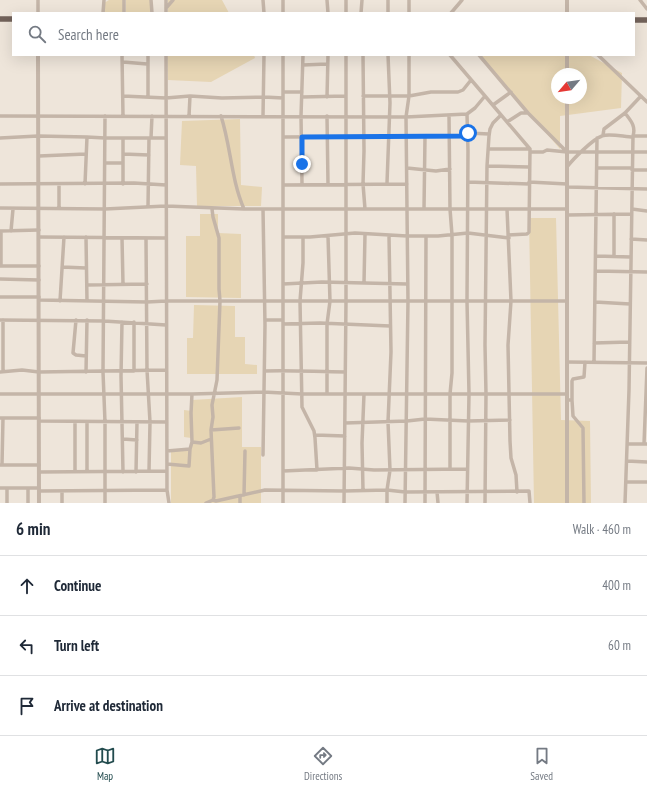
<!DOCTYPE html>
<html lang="en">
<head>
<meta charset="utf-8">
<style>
	:root { --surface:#fff; --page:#f2f2f3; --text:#1f2937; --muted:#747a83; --line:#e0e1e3; --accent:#224b4e }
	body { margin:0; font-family:"PT Sans Narrow",sans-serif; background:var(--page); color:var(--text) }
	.compass { position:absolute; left:551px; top:68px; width:36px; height:36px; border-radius:50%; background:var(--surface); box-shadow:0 4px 16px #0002; rotate:241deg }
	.stop { position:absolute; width:12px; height:12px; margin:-9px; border:3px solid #1a73e8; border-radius:50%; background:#fff }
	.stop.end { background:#1a73e8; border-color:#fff; box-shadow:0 1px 4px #0008 }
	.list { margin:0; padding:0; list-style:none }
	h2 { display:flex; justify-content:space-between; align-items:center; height:52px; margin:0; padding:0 16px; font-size:17px }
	h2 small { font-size:13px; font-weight:400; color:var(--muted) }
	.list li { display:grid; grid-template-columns:26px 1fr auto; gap:12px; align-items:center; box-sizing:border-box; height:60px; padding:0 16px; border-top:1px solid var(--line) }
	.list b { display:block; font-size:15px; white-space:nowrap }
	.list em { font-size:13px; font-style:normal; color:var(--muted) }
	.icon { flex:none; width:22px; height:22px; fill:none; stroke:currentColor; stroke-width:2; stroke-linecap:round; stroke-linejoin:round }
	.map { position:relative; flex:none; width:647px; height:503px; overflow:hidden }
	.search { position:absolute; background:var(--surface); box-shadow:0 4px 16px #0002; left:12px; right:12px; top:12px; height:44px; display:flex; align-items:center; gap:10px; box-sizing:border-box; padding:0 14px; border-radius:0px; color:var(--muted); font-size:15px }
	.sheet { height:232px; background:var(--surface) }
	nav { display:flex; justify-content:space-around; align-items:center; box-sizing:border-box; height:56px; border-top:1px solid var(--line); background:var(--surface); font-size:11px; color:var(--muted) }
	nav a { display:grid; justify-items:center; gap:2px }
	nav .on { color:var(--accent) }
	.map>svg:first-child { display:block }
	.sand { fill:#e6d5b4; fill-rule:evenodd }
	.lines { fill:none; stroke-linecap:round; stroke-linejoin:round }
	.minor { stroke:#c4b5a8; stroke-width:3.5 }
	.tertiary { stroke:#c4b5a8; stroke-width:4 }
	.primary { stroke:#72625a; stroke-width:5.5 }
	.route { stroke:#1a73e8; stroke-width:5 }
</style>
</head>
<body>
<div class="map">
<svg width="647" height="503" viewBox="0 0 647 503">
	<rect width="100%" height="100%" fill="#eee5da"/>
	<path class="sand" d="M109,0H124V13H104V3Z
		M126,0H150L152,13H126Z
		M168,0H222L229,13H168Z
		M167,55H254L255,58L211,82L168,80Z
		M479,55H589L622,73L621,108L560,116V149ZM557,74H581V98H557Z
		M240,119L241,185L262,187L261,206H197L196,166L180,165L182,121Z
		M200,214H218V233L241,234V298L186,297V236H200Z
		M529,218H556L561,420L590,421L591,503H534Z
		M194,305L235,306V337H245V364L257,365V374H187V338H193Z
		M242,397V447H261V503H171V451L191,450V438L184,437V410L192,411V400Z"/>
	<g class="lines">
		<path class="minor" d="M124,0V13
			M151,0L152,13
			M166,0V13
			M263,0L264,13
			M283,0V13
			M327,0L328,13
			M346,0V13
			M409,0V13
			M640,0L647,9
			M166,8L173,0
			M38,13V0
			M103,13L104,0
			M361,13L362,0
			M388,13V0
			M451,13L462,0
			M122,55L123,116
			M166,55L167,490L169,503
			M283,55V503
			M363,55L364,151L363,184L365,209
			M479,55L528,113
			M598,55L647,102
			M123,62L147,64
			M303,65L327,64
			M283,92H302
			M123,96L166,98L190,96L222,98L264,97L283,98
			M148,96V55
			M363,96H409L431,92H458L463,90L471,80
			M485,96L530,149L529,232L527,234L508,235
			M302,97L346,96
			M327,97L328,55
			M493,105L511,92
			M449,115L450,209L452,235V373L450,394V469
			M0,116L406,117L467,114L475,108L485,96L450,55
			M189,116L190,96
			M221,116C231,147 231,179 244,209
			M263,116L264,55
			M327,116L328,184
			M507,122L521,113H528L567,152
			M468,133L489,134
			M603,135L604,129L625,113L641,96
			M633,136H647
			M283,137L468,136
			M0,138L38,136L87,137L105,138H166
			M151,138L152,116
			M488,149H530
			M530,152H543L547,150L567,152H647
			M123,154L149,155
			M39,156L86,154
			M105,163H123
			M487,166L529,167
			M567,167C573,159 593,139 602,136C609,133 625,137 633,137
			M407,168L436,171L450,169
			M597,168H632
			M632,170H647
			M468,182L529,184
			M529,182L567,184
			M387,183L390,103L388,55
			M0,184L134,183L166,185
			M85,184L87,137
			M123,184V138
			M302,184L301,116L303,55
			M283,185L407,184
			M567,187L647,189
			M148,207L149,138
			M0,208L105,209L166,206L244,209H567
			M59,208V184
			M424,209L425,137
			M507,209L511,301L508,345L510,441L511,458L516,475L517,492
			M632,209L647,211
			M567,215L631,214
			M0,231L39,230
			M1,231V266
			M11,231L13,209
			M39,237L166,238
			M86,237L87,301
			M283,237H310L355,233L407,236H438L468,233L509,238
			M303,237V263L300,301L302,407L314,431L315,438L317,470
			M122,238L123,284
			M146,238L147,370L150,422L149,471
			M631,239L647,240
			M596,256L631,257
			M614,256V214
			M0,266H39
			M62,267L86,268
			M596,271L647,272
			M0,279L39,280
			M364,283L365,234
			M283,284L322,282L407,284
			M87,285L147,284
			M0,297H39
			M39,300L147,302L166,301H567
			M60,301L64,237
			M595,302L630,304
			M0,320L104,321L166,325
			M76,320L73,353L76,355L86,356
			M265,320H283
			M122,322L121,376L123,472
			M134,322V371
			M283,324L320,323L390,326
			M594,343L629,342
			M567,362L647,363
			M594,362L597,138
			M265,371C292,370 319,372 345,372
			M0,372L22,370L39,372L166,370
			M3,372V320
			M86,372L87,320
			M0,394H192L263,392L302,394H567
			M192,394L191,413L192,442L201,443L211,439
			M327,394V324L330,301L328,236
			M567,400H572L573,416L583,428L584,503
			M572,400V381L573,379L584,377L585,362
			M0,418H39
			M39,421L167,422
			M345,423L407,421L425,419L468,421L510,420
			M211,430L239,428
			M315,435L345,436
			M123,439L137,440
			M627,444H647
			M644,444L647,368
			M167,451L190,449L192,442
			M263,455L265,325L263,209
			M627,461L647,462
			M167,464L189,466L190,449
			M0,465H39
			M2,465L3,418
			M283,471L349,468L374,470L467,469
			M39,472L167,471
			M75,472V422
			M87,472V422
			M136,472L137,422
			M626,482H647
			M0,488H39
			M28,488V503
			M363,490L362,443L364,394
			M39,491L167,490
			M437,492L438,503
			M244,495L245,451
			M240,496V503
			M213,500L216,501L265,490L344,491L387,490L405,492L529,491L530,503
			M7,503V488
			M62,503V491
			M105,503V422L103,372L105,116
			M206,503L213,500L214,497L211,430L213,417L212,405L217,380L220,301L219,289V238L213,217L212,209
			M344,503L346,301V55
			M387,503V490L390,470L388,422L391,352L389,236
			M405,503L408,301L406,117L409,96V55
			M425,503L426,236
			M467,503L469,394L467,301L468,151L467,114
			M485,503L486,394L485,345L487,166L489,136L490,129L493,123L501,115
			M625,503L629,390L633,136C636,126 631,121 625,113"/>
		<path class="tertiary" d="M567,0V13
			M38,55L39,503
			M567,74V55
			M567,98V503"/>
		<path class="primary" d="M0,19H13
			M634,20H647"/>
	</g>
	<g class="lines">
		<path class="route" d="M302,164V137L468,136V133"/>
	</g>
</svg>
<svg class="compass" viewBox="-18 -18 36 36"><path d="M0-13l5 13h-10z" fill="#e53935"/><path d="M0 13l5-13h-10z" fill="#747a83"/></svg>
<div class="stop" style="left:468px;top:133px"></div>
<div class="stop end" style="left:302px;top:164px"></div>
<div class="search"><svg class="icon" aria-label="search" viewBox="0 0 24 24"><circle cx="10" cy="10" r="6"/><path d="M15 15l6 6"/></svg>Search here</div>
</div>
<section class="sheet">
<h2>6 min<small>Walk · 460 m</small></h2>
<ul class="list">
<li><svg class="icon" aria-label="ahead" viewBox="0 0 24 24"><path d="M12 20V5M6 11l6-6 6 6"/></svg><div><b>Continue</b></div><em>400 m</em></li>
<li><svg class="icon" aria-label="left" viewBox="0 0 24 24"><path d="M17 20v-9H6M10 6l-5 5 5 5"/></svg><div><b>Turn left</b></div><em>60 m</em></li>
<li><svg class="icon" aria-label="arrive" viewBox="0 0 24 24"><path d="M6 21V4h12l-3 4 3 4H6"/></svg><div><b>Arrive at destination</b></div></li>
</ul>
</section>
<nav>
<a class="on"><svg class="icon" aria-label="map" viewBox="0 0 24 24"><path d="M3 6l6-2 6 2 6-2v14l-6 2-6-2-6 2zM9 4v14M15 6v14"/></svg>Map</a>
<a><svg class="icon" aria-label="directions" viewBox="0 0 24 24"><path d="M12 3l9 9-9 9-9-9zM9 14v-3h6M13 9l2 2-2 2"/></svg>Directions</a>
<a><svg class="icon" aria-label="saved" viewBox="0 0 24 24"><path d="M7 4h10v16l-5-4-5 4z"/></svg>Saved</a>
</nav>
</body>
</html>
